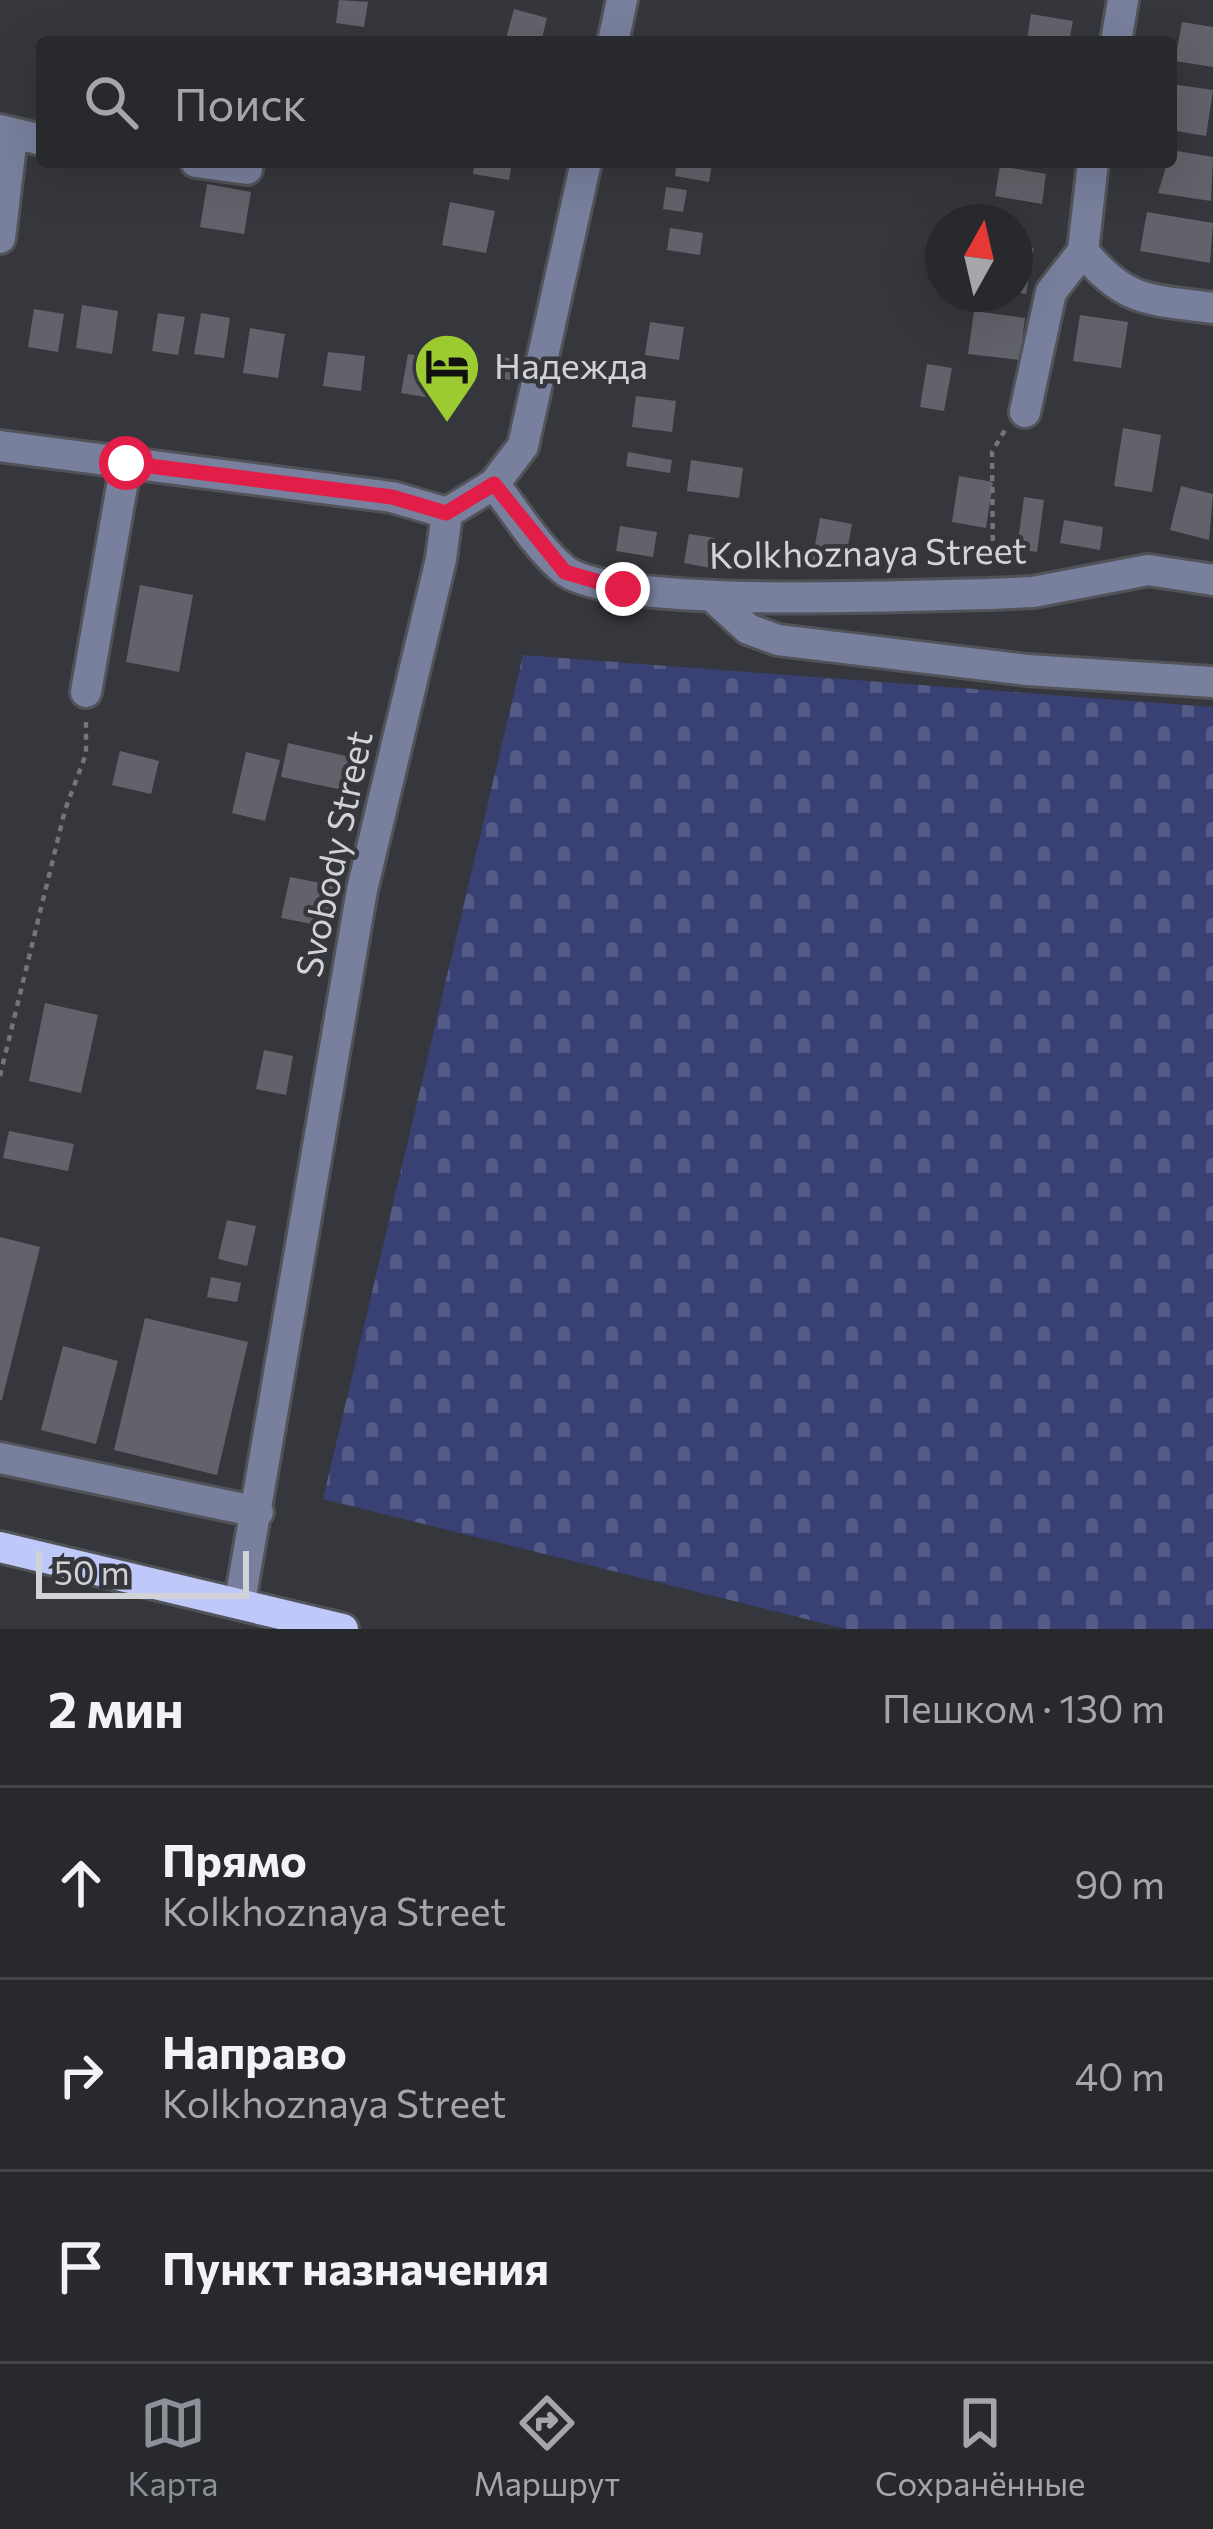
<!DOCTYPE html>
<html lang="ru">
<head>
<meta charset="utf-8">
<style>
	:root { --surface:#28292d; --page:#303135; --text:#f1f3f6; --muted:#a5a6aa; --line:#444549; --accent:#8c9099 }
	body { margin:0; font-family:Commissioner,sans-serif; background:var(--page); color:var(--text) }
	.compass { position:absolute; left:925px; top:204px; width:108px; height:108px; border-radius:50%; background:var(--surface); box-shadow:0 12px 48px #0002; rotate:8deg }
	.scale { position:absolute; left:36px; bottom:30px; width:213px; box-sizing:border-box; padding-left:12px; border:6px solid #d2d3d7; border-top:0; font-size:33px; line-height:42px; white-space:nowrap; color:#d2d3d7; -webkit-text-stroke:9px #35373c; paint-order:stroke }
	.stop { position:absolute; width:36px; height:36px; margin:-27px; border:9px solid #e11d48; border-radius:50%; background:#fff }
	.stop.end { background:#e11d48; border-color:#fff; box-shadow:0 3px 12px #0008 }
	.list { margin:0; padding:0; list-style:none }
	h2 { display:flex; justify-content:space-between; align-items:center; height:156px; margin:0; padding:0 48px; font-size:51px }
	h2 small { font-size:39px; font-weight:400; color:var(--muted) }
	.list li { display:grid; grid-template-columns:78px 1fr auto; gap:36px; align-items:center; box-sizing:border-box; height:192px; padding:0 48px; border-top:3px solid var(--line) }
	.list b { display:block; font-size:45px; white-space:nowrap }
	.list p { margin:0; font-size:39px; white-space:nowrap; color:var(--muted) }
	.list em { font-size:39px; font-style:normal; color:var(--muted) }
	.icon { flex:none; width:66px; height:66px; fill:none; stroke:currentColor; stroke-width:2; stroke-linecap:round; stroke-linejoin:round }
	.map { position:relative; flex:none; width:1213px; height:1629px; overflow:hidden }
	.search { position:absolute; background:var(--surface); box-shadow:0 12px 48px #0002; left:36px; right:36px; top:36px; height:132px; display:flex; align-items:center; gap:30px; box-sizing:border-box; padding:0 42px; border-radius:12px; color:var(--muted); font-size:45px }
	.sheet { height:732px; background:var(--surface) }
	nav { display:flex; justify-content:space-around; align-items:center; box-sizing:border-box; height:168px; border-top:3px solid var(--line); background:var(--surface); font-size:33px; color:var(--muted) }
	nav a { display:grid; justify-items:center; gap:6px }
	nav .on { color:var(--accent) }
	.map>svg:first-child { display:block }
	.cemetery { fill:url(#cemetery-stones) }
	.building { fill:#62636a }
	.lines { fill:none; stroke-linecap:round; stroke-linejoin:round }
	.minor-casing { stroke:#515358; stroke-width:36 }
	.major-casing { stroke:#515358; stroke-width:36 }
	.path { stroke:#73757a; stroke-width:4.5; stroke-dasharray:6 6; stroke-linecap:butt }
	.minor { stroke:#79809d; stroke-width:30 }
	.major { stroke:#bec8f9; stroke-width:30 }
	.route { stroke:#e11d48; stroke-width:15 }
	.labels { text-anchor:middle; stroke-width:9; stroke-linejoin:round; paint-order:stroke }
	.poi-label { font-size:36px; fill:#d2d3d7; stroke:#35373c; text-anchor:start }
	.street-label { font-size:36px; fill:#d2d3d7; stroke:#35373c }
</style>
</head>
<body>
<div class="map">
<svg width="1213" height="1629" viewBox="0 0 1213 1629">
	<defs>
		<pattern id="cemetery-stones" width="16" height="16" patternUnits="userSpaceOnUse" patternTransform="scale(3)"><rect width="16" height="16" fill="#384074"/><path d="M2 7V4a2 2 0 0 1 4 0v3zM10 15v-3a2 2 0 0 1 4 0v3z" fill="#545b87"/></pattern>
	</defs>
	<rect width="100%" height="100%" fill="#35373c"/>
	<path class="cemetery" d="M523,655L1213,707V1629H846L323,1499Z"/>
	<path class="building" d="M339,0L368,2L364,27L336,23Z
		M514,9L547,18L541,42H505Z
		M1031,14L1073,21L1069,42L1027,40Z
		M1182,22L1213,27V67L1175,61Z
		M1171,84L1213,90L1206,136L1171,130Z
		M1171,150L1213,157L1211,201L1158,193Z
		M475,162H512L509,180L473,174Z
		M677,162L712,163L709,182L675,176Z
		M1000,166L1046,174L1042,204L995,196Z
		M207,184L251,192L244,234L200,227Z
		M666,187L687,190L683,212L663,209Z
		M450,202L495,211L486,253L442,245Z
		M1147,212L1213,223L1210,263L1140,251Z
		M670,228L703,233L700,255L667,250Z
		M1015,245L1034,248L1026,294L1015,292Z
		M82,305L118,311L112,354L76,348Z
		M34,309L64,314L58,352L28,347Z
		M974,311L1025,318L1020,360L968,354Z
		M158,313L185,317L178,355L152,351Z
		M201,313L230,318L224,358L194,354Z
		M1080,315L1128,322L1121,368L1073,361Z
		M650,322L684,327L679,360L645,355Z
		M250,328L285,334L278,378L243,373Z
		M328,352L365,356L361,391L323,386Z
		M408,354L456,362L449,401L401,393Z
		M497,356L525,361L521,382L493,377Z
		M927,364L952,368L944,411L920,407Z
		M636,396L676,401L672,432L632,427Z
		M1123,428L1161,435L1152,492L1114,486Z
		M628,452L672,460L670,473L626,466Z
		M691,460L743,468L739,498L687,491Z
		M959,476L993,482L986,528L952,522Z
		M1181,486L1213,494L1209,540L1170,530Z
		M1024,497L1044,500L1037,552L1017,549Z
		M820,518L852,524L844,567L812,561Z
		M1064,520L1103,527L1100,550L1060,543Z
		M620,526L657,532L653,557L616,551Z
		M689,534L715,538L710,568L684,563Z
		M140,585L193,595L179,672L126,662Z
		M288,743L350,757L343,790L281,777Z
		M120,751L159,761L151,794L112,785Z
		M246,752L280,760L265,821L232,813Z
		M290,877L336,886L327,927L281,918Z
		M45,1003L98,1015L81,1093L29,1081Z
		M264,1050L293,1056L286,1095L256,1089Z
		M9,1131L74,1144L68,1171L3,1158Z
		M227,1220L256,1226L247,1266L218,1259Z
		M0,1237L40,1247L2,1400H0Z
		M211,1277L241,1283L237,1302L207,1297Z
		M145,1318L248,1342L217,1475L114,1450Z
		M63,1346L118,1361L96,1444L41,1430Z"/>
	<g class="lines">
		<defs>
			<path id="minor" d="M613,42L622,0
				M1116,42L1123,0
				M0,130L42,140
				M196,162L247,169
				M1093,162L1083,251C1126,304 1150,299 1213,308
				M0,238L12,136
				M1025,412L1051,292L1083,251
				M0,446L392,497L447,513
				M494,484C515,511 537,547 563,569C610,610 915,595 989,594L1033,592L1148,570L1213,580
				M713,597L748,629L778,640L1027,670L1213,682
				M86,692L126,463
				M0,1458L258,1512
				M240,1601L362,890L441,559L447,513L494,484L523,446L586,162"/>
			<path id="major" d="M0,1547L343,1629"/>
		</defs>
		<use href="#minor" class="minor-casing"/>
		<use href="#major" class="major-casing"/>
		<path class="path" d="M993,565L992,452L1005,430
			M0,1076L65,810L86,754V722"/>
		<use href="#minor" class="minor"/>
		<use href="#major" class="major"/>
	</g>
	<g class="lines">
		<path class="route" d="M126,463L392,497L446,513L494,484L565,572L623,589"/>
	</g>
	<defs>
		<symbol id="hotel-pin" viewBox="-11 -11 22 30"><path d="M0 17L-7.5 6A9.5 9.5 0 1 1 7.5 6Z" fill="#9cca31" stroke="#35373c"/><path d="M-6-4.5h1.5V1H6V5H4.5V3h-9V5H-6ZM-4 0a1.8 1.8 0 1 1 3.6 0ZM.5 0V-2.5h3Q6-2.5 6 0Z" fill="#111"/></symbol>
	</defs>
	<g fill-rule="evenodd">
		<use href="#hotel-pin" x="409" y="328" width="76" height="104"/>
	</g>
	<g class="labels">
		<g class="poi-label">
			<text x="494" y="379">Надежда</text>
		</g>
		<g class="street-label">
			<text transform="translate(868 553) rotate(-1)" y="13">Kolkhoznaya Street</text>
			<text transform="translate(334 854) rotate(-78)" y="13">Svobody Street</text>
		</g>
	</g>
</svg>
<svg class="compass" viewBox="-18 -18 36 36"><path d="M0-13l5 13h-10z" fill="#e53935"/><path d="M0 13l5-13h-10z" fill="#a5a6aa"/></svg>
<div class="scale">50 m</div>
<div class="stop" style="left:126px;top:463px"></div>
<div class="stop end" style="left:623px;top:589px"></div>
<div class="search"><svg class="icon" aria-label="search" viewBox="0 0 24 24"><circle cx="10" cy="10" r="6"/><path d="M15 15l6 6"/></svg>Поиск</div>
</div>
<section class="sheet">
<h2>2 мин<small>Пешком · 130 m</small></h2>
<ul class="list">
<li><svg class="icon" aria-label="ahead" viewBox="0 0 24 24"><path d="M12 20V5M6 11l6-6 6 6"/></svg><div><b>Прямо</b><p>Kolkhoznaya Street</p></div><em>90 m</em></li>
<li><svg class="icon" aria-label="right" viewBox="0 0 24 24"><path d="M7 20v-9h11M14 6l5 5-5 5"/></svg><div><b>Направо</b><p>Kolkhoznaya Street</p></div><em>40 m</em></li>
<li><svg class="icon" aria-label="arrive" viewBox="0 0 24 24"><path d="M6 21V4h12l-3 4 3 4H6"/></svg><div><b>Пункт назначения</b></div></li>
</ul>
</section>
<nav>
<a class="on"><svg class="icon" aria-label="map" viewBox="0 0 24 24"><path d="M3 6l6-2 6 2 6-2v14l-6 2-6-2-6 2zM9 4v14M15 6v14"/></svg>Карта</a>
<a><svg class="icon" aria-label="directions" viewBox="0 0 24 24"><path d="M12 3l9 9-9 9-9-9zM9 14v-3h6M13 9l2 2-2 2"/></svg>Маршрут</a>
<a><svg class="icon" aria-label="saved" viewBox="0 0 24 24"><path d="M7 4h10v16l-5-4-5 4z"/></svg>Сохранённые</a>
</nav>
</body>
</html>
